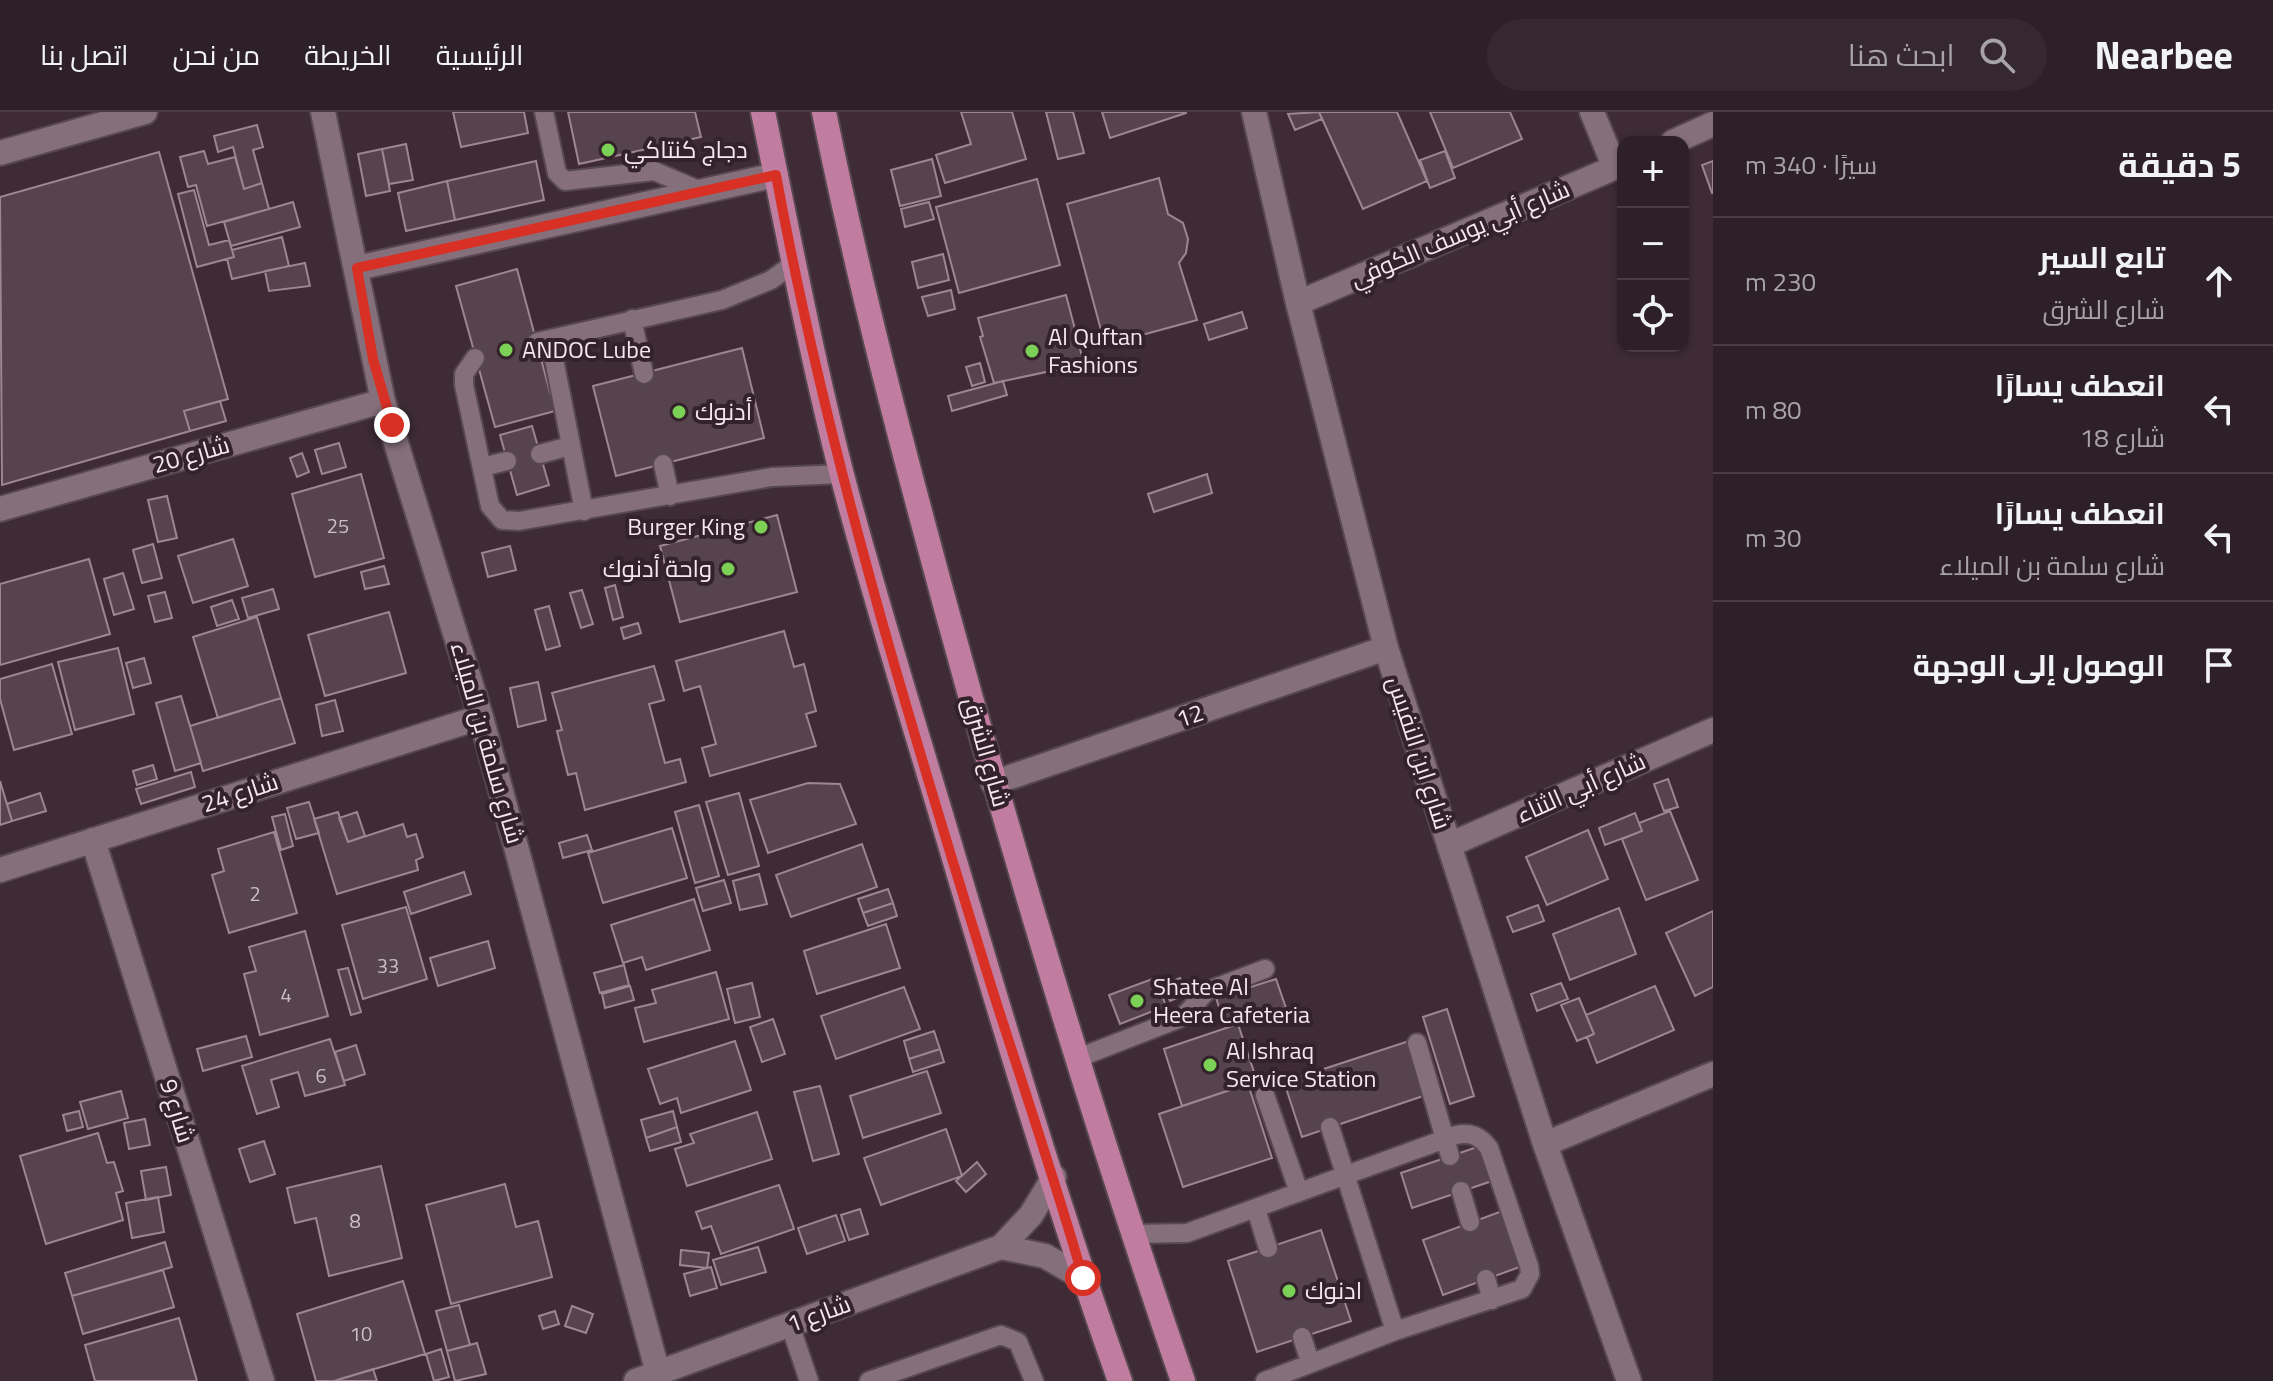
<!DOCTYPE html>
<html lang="ar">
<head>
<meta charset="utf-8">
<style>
	:root { --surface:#2e2028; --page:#362830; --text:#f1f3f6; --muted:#a7a3a8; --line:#493e45 }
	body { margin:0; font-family:"Titillium Web",Cairo,sans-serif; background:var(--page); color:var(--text); direction:rtl }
	.controls { position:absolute; right:24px; top:24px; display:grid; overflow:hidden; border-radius:16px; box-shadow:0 2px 6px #0004 }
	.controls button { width:72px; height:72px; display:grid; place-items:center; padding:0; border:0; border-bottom:2px solid var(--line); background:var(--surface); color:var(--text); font:40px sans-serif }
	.stop { position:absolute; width:24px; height:24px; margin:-18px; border:6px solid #d93025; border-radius:50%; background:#fff }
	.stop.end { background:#d93025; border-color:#fff; box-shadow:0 2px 8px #0008 }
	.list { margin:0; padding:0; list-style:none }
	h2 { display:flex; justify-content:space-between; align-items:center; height:104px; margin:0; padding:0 32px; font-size:34px }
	h2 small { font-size:26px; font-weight:400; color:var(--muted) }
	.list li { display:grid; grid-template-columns:52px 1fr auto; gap:24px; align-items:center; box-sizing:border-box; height:128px; padding:0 32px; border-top:2px solid var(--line) }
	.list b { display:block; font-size:30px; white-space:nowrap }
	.list p { margin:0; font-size:26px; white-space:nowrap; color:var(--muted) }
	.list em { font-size:26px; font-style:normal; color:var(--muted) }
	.icon { flex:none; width:44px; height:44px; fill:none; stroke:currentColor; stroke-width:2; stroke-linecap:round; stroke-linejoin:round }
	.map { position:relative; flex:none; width:1713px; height:1269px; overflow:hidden; direction:ltr }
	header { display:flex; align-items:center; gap:48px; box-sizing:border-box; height:112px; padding:0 40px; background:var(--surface); border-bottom:2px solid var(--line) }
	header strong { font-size:38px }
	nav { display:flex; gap:44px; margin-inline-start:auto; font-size:28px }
	.search { width:560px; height:72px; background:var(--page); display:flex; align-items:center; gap:20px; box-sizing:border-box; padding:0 28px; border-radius:44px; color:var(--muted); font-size:30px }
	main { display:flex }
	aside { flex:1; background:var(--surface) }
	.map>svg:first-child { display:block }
	.building { fill:#57434d; stroke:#9d8691; stroke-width:2 }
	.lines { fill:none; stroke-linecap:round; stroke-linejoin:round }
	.lane-casing { stroke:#57474e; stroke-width:22 }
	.street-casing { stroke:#57474e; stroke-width:28 }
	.primary-casing { stroke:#57474e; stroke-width:28 }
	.lane { stroke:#856f7a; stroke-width:18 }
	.street { stroke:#856f7a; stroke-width:24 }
	.primary { stroke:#c07da0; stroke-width:24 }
	.route { stroke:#d93025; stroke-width:10 }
	.poi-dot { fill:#7ad156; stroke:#34222b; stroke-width:3 }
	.labels { text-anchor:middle; stroke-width:8; stroke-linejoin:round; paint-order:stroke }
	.number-label { font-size:20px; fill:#cdbec5 }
	.poi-label { font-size:24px; fill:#f4e7ed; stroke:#34222b; text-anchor:start }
	.street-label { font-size:24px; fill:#f4e7ed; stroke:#34222b }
</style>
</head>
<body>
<header>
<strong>Nearbee</strong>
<div class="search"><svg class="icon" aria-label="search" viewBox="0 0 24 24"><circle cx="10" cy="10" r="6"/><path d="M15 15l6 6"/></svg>ابحث هنا</div>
<nav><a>الرئيسية</a><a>الخريطة</a><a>من نحن</a><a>اتصل بنا</a></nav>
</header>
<main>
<aside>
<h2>5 دقيقة<small>سيرًا · 340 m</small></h2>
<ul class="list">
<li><svg class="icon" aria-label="ahead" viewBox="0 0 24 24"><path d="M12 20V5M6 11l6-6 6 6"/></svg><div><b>تابع السير</b><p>شارع الشرق</p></div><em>230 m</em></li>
<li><svg class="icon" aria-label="left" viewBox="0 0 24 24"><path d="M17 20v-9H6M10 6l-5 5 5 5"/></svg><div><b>انعطف يسارًا</b><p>شارع 18</p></div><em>80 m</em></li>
<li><svg class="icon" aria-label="left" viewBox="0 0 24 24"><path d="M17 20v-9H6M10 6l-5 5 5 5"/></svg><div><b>انعطف يسارًا</b><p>شارع سلمة بن الميلاء</p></div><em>30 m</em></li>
<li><svg class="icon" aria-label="arrive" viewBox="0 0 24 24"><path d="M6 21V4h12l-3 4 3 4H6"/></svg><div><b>الوصول إلى الوجهة</b></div></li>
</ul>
</aside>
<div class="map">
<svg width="1713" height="1269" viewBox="0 0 1713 1269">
	<rect width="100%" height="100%" fill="#3e2b35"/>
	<path class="building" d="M453,0H524L528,21L461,35Z
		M568,0H695L701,25L579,52Z
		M961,0H1012L1026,47L945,71L936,43L971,32Z
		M1046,0H1073L1084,41L1058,47Z
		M1102,0H1186V1L1110,26Z
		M1319,0H1397L1427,69L1363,97Z
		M1319,0L1322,7L1295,18L1288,2Z
		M1430,0H1510L1522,27L1453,56Z
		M257,13L263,35L253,38L262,71L244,77L233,35L218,40L214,24Z
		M406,32L413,68L389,72L382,37Z
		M382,37L390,79L366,84L358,42Z
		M204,39L208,52L235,45L244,77L262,71L269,97L207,114L196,73L188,75L180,45Z
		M1445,39L1455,66L1430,76L1420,48Z
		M159,40L228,287L184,299L190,319L2,373L0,85Z
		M932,47L941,84L900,94L891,58Z
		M536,49L544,88L455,108L447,69Z
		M1713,49V81H1712L1702,53Z
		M1159,66L1168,102L1183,111L1188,127L1186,141L1179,151L1197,208L1105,233L1067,92Z
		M1037,67L1060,153L959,181L936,95Z
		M447,69L455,108L406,119L398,81Z
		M194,78L209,133L229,128L234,145L197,155L178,82Z
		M293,90L300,115L231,134L224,110Z
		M929,90L934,107L905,115L901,97Z
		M282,125L289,154L232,167L227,147L234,145L232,138Z
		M943,142L949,168L918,176L912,150Z
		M305,151L310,174L269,179L265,159Z
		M517,157L555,299L495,315L456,174Z
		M951,178L955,197L928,204L922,185Z
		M1066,183L1084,252L994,271L980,225L983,224L978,206Z
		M1242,200L1247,216L1209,228L1204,212Z
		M742,236L764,326L616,364L593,274Z
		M980,251L985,270L972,274L966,255Z
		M1003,269L1007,283L952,299L948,284Z
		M220,289L226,309L190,319L184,299Z
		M532,314L549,373L517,383L500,323Z
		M339,331L346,355L322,362L315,338Z
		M302,341L309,360L297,365L290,346Z
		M361,362L384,446L315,465L292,382Z
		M1207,362L1212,381L1154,400L1148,382Z
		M167,384L177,426L158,430L148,388Z
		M777,403L797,480L680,510L660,434Z
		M233,427L248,474L193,491L178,444Z
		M153,432L162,466L142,471L133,438Z
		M510,434L516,458L488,465L482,441Z
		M89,447L110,522L0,553V472Z
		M384,454L389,472L365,477L361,460Z
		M123,461L134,497L114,503L104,467Z
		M615,473L623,505L613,508L605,476Z
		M273,477L279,497L248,506L242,486Z
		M582,478L593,512L581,516L570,481Z
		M165,480L172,506L155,510L148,484Z
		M232,488L239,507L217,514L211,495Z
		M549,494L560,534L546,538L535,498Z
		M389,500L406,561L325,584L308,523Z
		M257,505L281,586L218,606L193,525Z
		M638,511L641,521L624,527L621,516Z
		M784,519L794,555L804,552L816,599L806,602L816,634L710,664L702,636L716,632L700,574L684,579L676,549Z
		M118,536L134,602L75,618L58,550Z
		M144,546L151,571L133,576L126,551Z
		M52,552L72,622L14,638L0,587V567Z
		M654,554L664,588L649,592L665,651L680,647L686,670L585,698L576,661L568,663L557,619L562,618L552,581Z
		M538,570L546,608L518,615L510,576Z
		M181,584L201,651L175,659L156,591Z
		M281,586L295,631L203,659L190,614Z
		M335,588L343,619L322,624L316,593Z
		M153,653L157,667L137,673L133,659Z
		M191,660L195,675L141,692L136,677Z
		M1668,667L1678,695L1664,699L1654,672Z
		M0,669L12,709L0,713Z
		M808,671L840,672L856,712L768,741L750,688Z
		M40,681L46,699L12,709L7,692Z
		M739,681L759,754L728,763L706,690Z
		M309,690L319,721L296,727L287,696Z
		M699,693L719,764L695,771L675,700Z
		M1670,699L1698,768L1646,788L1622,727L1642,719L1639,711Z
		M338,700L348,730L403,712L407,725L416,722L423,745L416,748L418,758L337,782L314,707Z
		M357,700L365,724L348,730L339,706Z
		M1635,701L1642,719L1605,733L1599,716Z
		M285,702L293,734L281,738L272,705Z
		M672,716L687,766L603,791L588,741Z
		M1588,718L1608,767L1547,793L1526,745Z
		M274,720L297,801L229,821L212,763L224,759L218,737Z
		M587,723L592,738L563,746L559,731Z
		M862,732L877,775L791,805L776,763Z
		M464,760L471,782L411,802L404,780Z
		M759,762L767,792L740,798L733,769Z
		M724,768L731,791L703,799L696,776Z
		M888,777L893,791L863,801L858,787Z
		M694,787L710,838L646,858L642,845L623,851L611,813Z
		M893,791L897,804L868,814L863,801Z
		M1538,793L1544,809L1513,820L1507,805Z
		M406,795L427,867L363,887L342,813Z
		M1619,796L1636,842L1570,868L1553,822Z
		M1713,799V875L1695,884L1666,821Z
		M886,812L900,856L817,882L804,839Z
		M305,819L328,904L260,923L244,862L256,859L249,835Z
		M488,829L495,856L438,874L430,846Z
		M624,853L629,873L600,881L594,861Z
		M348,856L361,900L351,903L338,858Z
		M716,860L729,907L644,930L635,896L656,891L652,878Z
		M1155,866L1166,894L1120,912L1109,883Z
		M1180,866L1187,882L1170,889L1163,873Z
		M1276,867L1286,896L1226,916L1216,886Z
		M752,871L760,905L735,911L727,877Z
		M1561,871L1568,887L1537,899L1531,882Z
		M630,874L634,888L605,896L602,882Z
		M1655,874L1674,918L1597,951L1587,925L1594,922L1586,903Z
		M904,875L920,917L836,947L821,904Z
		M1579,886L1594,922L1577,929L1561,893Z
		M1447,897L1474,984L1450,992L1423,905Z
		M773,907L785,942L762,950L750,915Z
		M1238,912L1257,969L1182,994L1164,937Z
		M934,919L940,937L909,947L904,929Z
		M246,924L252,945L203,959L197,937Z
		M330,927L345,973L305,984L298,960L271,968L279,995L257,1002L242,954Z
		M735,929L751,978L681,1001L677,986L660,992L648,957Z
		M1409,929L1426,983L1302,1025L1284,970Z
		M356,933L365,962L344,969L335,940Z
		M940,937L944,950L913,960L909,947Z
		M927,959L941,1001L863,1026L850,984Z
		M1248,972L1272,1046L1183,1075L1159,1002Z
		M820,974L839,1042L813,1049L794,980Z
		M121,979L128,1006L88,1017L80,990Z
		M79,999L83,1015L67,1019L63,1003Z
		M673,999L677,1015L646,1026L641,1008Z
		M757,1000L772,1047L687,1074L675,1037L694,1031L690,1022Z
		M145,1007L150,1033L129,1037L124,1011Z
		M677,1015L681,1030L650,1039L646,1026Z
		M946,1017L962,1064L881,1093L864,1046Z
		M98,1021L107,1051L114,1050L123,1079L116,1081L123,1108L46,1132L20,1044Z
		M264,1029L275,1062L250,1070L239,1037Z
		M1483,1033L1495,1068L1412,1096L1401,1061Z
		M977,1050L986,1062L966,1080L956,1069Z
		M381,1054L402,1146L329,1164L316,1106L295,1111L287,1076Z
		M166,1055L171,1083L146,1088L141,1059Z
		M505,1072L516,1115L538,1109L552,1165L451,1192L426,1093Z
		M779,1073L794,1117L721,1142L711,1114L702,1117L696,1100Z
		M158,1085L164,1120L132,1126L126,1091Z
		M860,1097L868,1122L849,1128L841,1103Z
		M1505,1098L1525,1153L1443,1183L1423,1128Z
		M836,1103L845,1129L807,1142L798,1116Z
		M1321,1118L1351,1209L1257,1240L1228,1149Z
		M165,1130L172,1155L72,1184L65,1161Z
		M758,1135L766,1160L721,1173L713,1148Z
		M681,1138L709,1141L707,1156L680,1153Z
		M711,1155L717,1176L690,1184L684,1162Z
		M163,1158L174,1195L83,1222L72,1184Z
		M403,1169L425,1242L334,1269H316L297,1202Z
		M459,1193L470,1233L447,1239L436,1199Z
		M572,1194L593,1202L586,1221L565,1214Z
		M555,1199L559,1212L543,1217L539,1204Z
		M179,1206L197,1269H95L85,1233Z
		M477,1231L486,1262L455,1269L447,1239Z
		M441,1237L449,1265L434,1269L426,1242Z
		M373,1257L377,1269H334Z"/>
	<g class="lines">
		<defs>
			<path id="lane" d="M544,0L557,61L565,69L654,59L701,79
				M632,207L644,262
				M550,227L584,399
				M537,230L722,188L771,168L793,152
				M475,246L464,262V273L490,394L502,408L519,409L772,365L842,362
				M540,342L570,334
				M663,352L670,384
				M482,355L507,349
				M1417,931L1450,1044
				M1078,946L1183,905L1207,879L1265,857
				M1265,983L1299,1080
				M1330,1015L1395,1219
				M1461,1079L1470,1110
				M1256,1097L1268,1136
				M1133,1122L1187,1121L1456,1023C1471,1020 1480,1024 1489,1036L1529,1154L1530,1162L1522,1177L1395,1219L1265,1269
				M1486,1167L1492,1188
				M790,1213L809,1269
				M1302,1225L1310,1250
				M869,1269L1001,1223L1018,1230L1034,1269"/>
			<path id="street" d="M323,0L383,289L481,605L658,1261
				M1254,0L1298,191L1386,536L1545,1032L1629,1269
				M1592,0L1615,56
				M1673,30L1713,12
				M0,41L145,0
				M357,156L776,63
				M1298,191L1623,52
				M0,397L383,289
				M993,671L1386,536
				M93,728L262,1269
				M1449,733L1713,618
				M0,758L481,605
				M1545,1032L1713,962
				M1001,1135L1045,1144L1083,1166
				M636,1269L1001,1135L1031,1103L1054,1065"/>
			<path id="primary" d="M763,0C788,121 811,243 842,363C874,485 912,605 948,726C1002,908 1056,1090 1120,1269
				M824,0C858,167 901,331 946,496C1017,756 1095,1014 1183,1269"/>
		</defs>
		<use href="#lane" class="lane-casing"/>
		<use href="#street" class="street-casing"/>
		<use href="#primary" class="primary-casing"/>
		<use href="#lane" class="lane"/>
		<use href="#street" class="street"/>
		<use href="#primary" class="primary"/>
	</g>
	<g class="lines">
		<path class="route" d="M392,313L373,247L357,156L776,63C827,340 910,613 994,883C1024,977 1056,1071 1083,1166"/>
	</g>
	<g class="poi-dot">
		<circle cx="608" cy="38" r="8"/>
		<circle cx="506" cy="238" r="8"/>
		<circle cx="1032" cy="239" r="8"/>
		<circle cx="679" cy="300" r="8"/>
		<circle cx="761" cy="415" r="8"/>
		<circle cx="728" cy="457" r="8"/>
		<circle cx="1137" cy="889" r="8"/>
		<circle cx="1210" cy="953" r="8"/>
		<circle cx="1289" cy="1179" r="8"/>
	</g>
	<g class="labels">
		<g class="number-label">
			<text x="338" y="421">25</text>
			<text x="255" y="789">2</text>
			<text x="388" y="861">33</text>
			<text x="286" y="890">4</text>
			<text x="321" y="971">6</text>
			<text x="355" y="1116">8</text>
			<text x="361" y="1229">10</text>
		</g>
		<g class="poi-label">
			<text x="624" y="46">دجاج كنتاكي</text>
			<text x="1048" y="233">Al Quftan<tspan x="1048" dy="28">Fashions</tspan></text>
			<text x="522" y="246">ANDOC Lube</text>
			<text x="695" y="308">أدنوك</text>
			<text x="745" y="423" text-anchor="end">Burger King</text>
			<text x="712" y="465" text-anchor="end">واحة أدنوك</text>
			<text x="1153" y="883">Shatee Al<tspan x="1153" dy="28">Heera Cafeteria</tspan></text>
			<text x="1226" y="947">Al Ishraq<tspan x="1226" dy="28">Service Station</tspan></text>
			<text x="1305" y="1187">ادنوك</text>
		</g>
		<g class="street-label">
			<text transform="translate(1460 122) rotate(-23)" y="8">شارع أبي يوسف الكوفي</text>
			<text transform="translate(191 343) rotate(-16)" y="8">شارع 20</text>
			<text transform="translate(1190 604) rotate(-19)" y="8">12</text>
			<text transform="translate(487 631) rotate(74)" y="8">شارع سلمة بن الميلاء</text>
			<text transform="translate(986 640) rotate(74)" y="8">شارع الشرق</text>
			<text transform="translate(1419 641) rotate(72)" y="8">شارع ابن النفيس</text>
			<text transform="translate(1581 676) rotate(-24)" y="8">شارع أبي الثناء</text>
			<text transform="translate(240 681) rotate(-18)" y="8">شارع 24</text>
			<text transform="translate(177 999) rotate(73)" y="8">شارع 9</text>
			<text transform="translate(819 1202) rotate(-20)" y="8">شارع 1</text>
		</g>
	</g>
</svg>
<div class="controls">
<button>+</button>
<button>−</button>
<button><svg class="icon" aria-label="locate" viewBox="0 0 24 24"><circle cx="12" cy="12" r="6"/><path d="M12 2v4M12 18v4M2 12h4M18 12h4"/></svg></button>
</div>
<div class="stop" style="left:1083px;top:1166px"></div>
<div class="stop end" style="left:392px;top:313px"></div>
</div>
</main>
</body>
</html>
